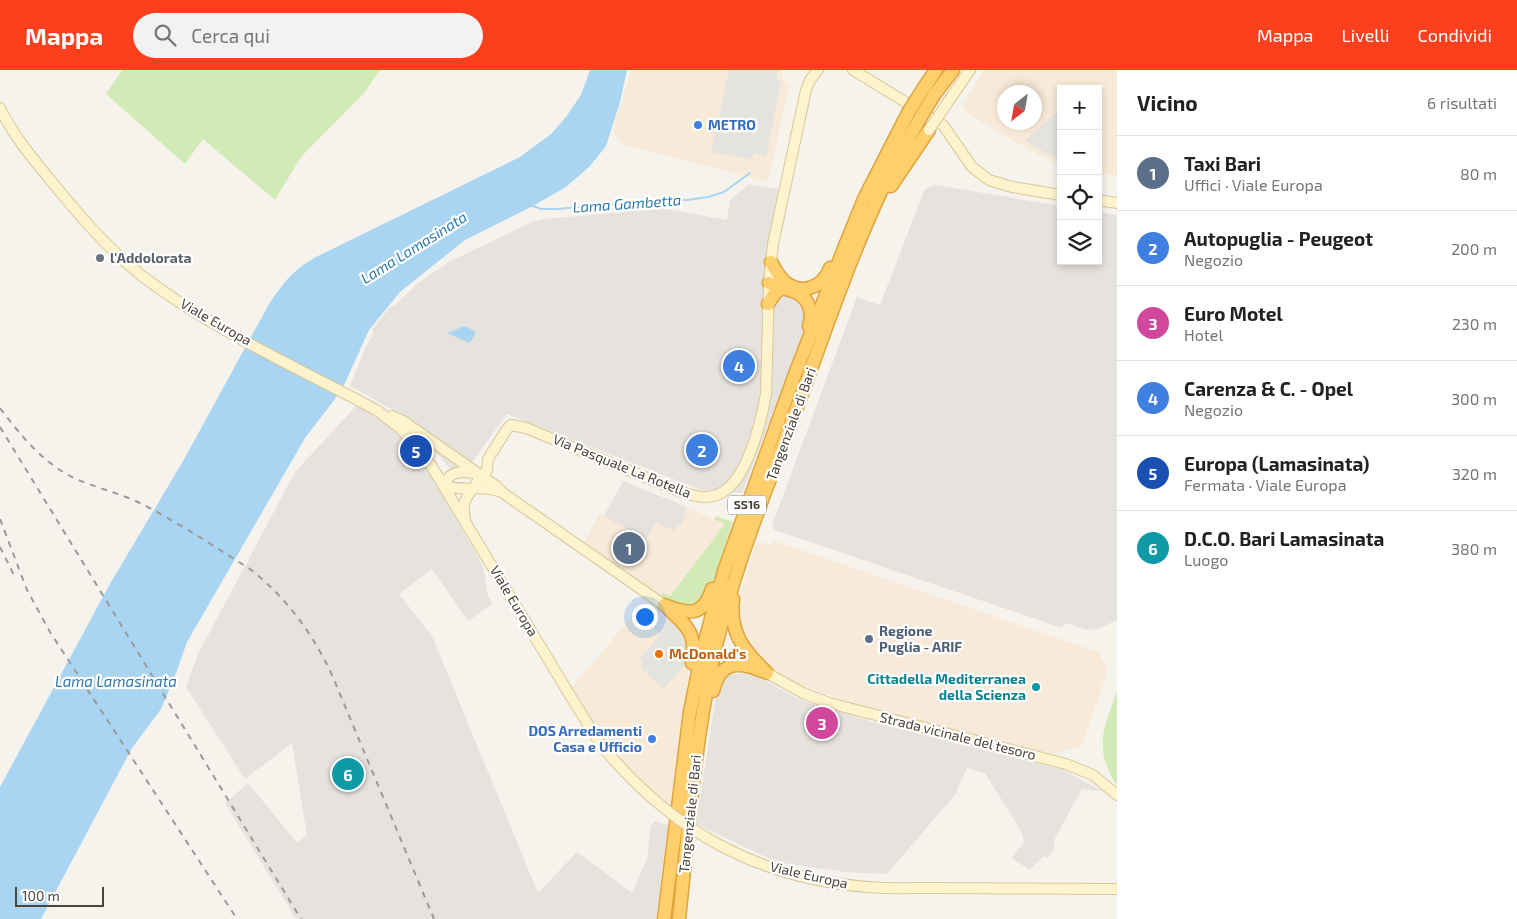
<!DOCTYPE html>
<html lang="it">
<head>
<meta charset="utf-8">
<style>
	:root { --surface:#fff; --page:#f2f2f2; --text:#222; --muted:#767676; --line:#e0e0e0; --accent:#fc3f1d }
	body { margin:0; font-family:"Exo 2",sans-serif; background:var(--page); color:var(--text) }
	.controls { position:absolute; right:15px; top:15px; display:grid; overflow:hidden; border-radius:0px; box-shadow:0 2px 8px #0003 }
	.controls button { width:45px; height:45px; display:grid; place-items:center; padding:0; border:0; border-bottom:1px solid var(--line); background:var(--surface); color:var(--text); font:25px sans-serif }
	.compass { position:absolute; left:997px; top:15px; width:45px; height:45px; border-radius:50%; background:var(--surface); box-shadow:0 2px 8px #0003; rotate:211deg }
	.scale { position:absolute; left:15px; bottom:12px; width:89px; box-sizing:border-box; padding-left:5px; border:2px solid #4b4439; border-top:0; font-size:14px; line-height:18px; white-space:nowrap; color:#4b4439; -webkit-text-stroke:4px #fff; paint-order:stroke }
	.you { position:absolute; left:644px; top:546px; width:18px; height:18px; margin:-12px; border:4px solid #fff; border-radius:50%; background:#1a73e8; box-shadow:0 0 0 8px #1a73e833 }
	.badge { display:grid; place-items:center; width:32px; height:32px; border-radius:50%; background:var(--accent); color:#fff; font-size:16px; font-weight:700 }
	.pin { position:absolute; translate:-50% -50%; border:2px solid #fff; box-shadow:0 1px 5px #0006 }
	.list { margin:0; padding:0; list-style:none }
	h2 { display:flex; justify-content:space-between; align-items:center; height:65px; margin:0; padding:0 20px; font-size:21px }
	h2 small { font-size:16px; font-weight:400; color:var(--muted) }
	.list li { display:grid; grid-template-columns:32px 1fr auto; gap:15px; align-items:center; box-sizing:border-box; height:75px; padding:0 20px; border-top:1px solid var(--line) }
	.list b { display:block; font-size:19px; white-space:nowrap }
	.list p { margin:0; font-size:16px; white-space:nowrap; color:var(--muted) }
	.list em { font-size:16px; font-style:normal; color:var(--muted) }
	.icon { flex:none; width:28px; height:28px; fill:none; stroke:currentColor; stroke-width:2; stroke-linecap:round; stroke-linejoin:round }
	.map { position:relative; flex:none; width:1117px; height:849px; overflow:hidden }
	header { display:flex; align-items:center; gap:30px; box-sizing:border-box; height:70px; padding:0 25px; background:var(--accent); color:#fff }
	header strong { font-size:24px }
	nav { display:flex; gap:28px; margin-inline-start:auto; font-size:18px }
	.search { width:350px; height:45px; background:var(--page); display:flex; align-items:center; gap:12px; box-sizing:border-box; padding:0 18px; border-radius:28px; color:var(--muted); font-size:19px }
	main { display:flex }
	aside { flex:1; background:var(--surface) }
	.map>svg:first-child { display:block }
	.commercial { fill:#f7ead8; fill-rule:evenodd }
	.industrial { fill:#e6e2dd }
	.green { fill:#d2eab5 }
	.parking { fill:#e5e3e0 }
	.water { fill:#a9d4f2 }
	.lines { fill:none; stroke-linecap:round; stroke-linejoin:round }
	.stream { stroke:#a9d4f2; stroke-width:2 }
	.secondary-casing { stroke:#d6c79b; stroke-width:12 }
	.highway-casing { stroke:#e0a43c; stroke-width:15 }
	.secondary { stroke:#fff3cd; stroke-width:10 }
	.highway { stroke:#ffcf6e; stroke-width:12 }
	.rail { stroke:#9a9a9a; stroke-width:2; stroke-dasharray:6 6; stroke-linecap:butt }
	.secondary-bridge-casing { stroke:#d6c79b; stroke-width:12; stroke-linecap:butt }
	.highway-bridge-casing { stroke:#e0a43c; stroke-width:15; stroke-linecap:butt }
	.secondary-bridge { stroke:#fff3cd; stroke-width:10 }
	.highway-bridge { stroke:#ffcf6e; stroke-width:12 }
	.shop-dot { fill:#3f7fe0; stroke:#fff; stroke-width:2 }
	.worship-dot { fill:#6b7280; stroke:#fff; stroke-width:2 }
	.service-dot { fill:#5c6f8a; stroke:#fff; stroke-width:2 }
	.food-dot { fill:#e8710a; stroke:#fff; stroke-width:2 }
	.culture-dot { fill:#0f9aa8; stroke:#fff; stroke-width:2 }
	.labels { text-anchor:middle; stroke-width:4.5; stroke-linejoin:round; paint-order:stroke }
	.shield { fill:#fff; stroke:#817c74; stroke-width:1 }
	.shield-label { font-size:12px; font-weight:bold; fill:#4b4439 }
	.shop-label { font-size:14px; font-weight:bold; fill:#366cbe; stroke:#fff; text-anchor:start }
	.worship-label { font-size:14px; font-weight:bold; fill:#5b616d; stroke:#fff; text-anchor:start }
	.street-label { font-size:14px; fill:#4b4439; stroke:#fff }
	.service-label { font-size:14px; font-weight:bold; fill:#4e5e75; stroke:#fff; text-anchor:start }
	.food-label { font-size:14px; font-weight:bold; fill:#c56008; stroke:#fff; text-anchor:start }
	.culture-label { font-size:14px; font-weight:bold; fill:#0d838f; stroke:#fff; text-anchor:end }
	.water-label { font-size:15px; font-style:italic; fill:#2e7ab2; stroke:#fff }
</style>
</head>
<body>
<header>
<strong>Mappa</strong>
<div class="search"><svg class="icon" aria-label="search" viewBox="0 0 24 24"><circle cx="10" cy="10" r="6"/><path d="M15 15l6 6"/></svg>Cerca qui</div>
<nav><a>Mappa</a><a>Livelli</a><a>Condividi</a></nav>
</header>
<main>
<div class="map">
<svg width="1117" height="849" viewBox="0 0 1117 849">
	<rect width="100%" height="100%" fill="#f6f3ec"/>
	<path class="commercial" d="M631,0H782V10L789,14L768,112L621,74L613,61Z
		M984,0H1117V106L1098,103V19H1061V96L1035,83L968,44L963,34ZM1004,22H1034V52H1004Z
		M687,437L725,454L669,526L663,523L662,527L584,472L600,443L646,469L656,453L682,455Z
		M757,471L771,475L775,471L1098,582L1108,600L1082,676L1052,684L1032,682L844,631L803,616L780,605L762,592L748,577L738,552L740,525Z
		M648,528L685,559L691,592L683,643L671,739L655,727L613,681L591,650L571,618Z"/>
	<path class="industrial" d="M749,114L779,119L772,157L765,217L796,224L809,249L742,423L701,420L507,344L459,410L409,349L350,316L365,278L373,265V259L389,238L394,236L418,213L449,192L534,151L543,149L659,139L660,138L727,150L730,130Z
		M935,115L1061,136V191H1098V142L1117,145V550L1098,559L1088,560L1066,553L1062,558L775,460L772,455L857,227L880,235L924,121L929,117Z
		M357,335L383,348L424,393L483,496L488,527L493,533L468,551L432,499L399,524L432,566L538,823L577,782L632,823L648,786L650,757L655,751L668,755L656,849H296L225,733L248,713L297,773L307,765L292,673L245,709L186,617L198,584L295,402Z
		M623,411L687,437L682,455L678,454L675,461L656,453L646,469L604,446Z
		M750,603L801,630L870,651L1063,700L1104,722L1082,719L1055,768L1053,781L1047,788L1044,786L1029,800L1012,788L1024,772L1021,761L985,703L967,698L955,725L887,804L844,802L776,792L696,754L717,620L722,605Z"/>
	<path class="green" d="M122,0H380L364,23L301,87L275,130L203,69L185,94L106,24Z
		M716,446L733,452L708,526L698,537L672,534L662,527L663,523L670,526L725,454L714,449Z
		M1117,621V715C1113,711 1111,706 1109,701C1095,671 1107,651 1117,621Z"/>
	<path class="parking" d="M729,0H778L776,9L781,11L766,88L756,82L750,89L711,82Z
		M1061,39V89L1044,82L1025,70Z
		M653,535L660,539L685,568L682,571L689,580L688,592L663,619L640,597L643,593L639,589L661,564L643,547Z"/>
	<path class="water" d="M590,0H627L620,32L606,76L590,96L566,117L533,136L465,170L400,222L369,260L345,313L335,329L305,368L187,572L175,606L161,639L132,678L41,849H0V717L111,512L182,393L269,234C283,213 293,200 316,187L520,87L551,64L566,47L581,25Z
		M465,256L476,262L470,273L447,263Z"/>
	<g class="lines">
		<path class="stream" d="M533,136L541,139H556L667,130H687L708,127L724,122L750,103"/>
		<defs>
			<path id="secondary" d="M853,0L943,55L972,97L989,110L1012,117L1061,125
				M948,32L970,0
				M0,38C13,65 33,89 52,112C79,145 107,178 141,205C212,260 299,298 378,341L400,358L426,387L574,632L601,675
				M1098,130L1117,133
				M392,346L403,351L496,416L503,423L664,535
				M484,407L487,400L488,389L507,359L511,355L526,358L679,421C691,425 704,430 717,425C747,414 761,352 766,324L769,213L773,174L806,20L810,10L818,0
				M444,415C450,399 465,401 479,404C480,416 466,422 464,435C463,439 464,444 465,448
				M444,415C462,423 480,414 498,421
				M767,603L803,623L829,633L1066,694L1093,705L1117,725
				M933,818L1117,819"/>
			<path id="highway" d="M923,19L936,0
				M934,25L953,0
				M891,116L929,60
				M771,192C775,199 779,207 785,212C802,226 823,217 830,198
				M769,213C784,221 802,218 809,236C811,243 812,249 809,256
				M768,234L775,223L782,218
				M733,529C729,563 744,581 767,603
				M664,535C687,544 703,548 712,519
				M668,538C689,558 696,563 692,593
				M713,621C720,591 738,591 762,601
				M664,849L690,642L702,582L724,501L795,304L845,176L864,129L908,43
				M679,849C688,765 694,680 711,598C729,511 763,428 794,345C823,268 849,188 885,113C896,92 907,71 919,50"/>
		</defs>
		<use href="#secondary" class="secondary-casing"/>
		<use href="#highway" class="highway-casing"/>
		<use href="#secondary" class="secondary"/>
		<use href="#highway" class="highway"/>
		<path class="rail" d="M0,338C21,366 42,392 74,408C96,418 120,423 142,434C179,453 215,477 250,499C286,527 313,564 332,605L434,849
			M0,357L301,849
			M0,449L27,520L50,562L237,849
			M0,477L14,505"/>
		<defs>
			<path id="secondary-bridge" d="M929,60L948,32
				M601,675C672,761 756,808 868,817C890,819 912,818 933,818"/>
			<path id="highway-bridge" d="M908,43L923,19
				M919,50L934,25"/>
		</defs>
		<use href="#secondary-bridge" class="secondary-bridge-casing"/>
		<use href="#highway-bridge" class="highway-bridge-casing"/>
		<use href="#secondary-bridge" class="secondary-bridge"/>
		<use href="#highway-bridge" class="highway-bridge"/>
	</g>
	<g class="shop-dot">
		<circle cx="698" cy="55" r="5"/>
		<circle cx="652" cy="669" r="5"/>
	</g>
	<circle class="worship-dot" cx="100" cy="188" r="5"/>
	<circle class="service-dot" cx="869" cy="569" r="5"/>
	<circle class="food-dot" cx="659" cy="584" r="5"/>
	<circle class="culture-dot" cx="1036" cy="617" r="5"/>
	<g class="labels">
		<rect class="shield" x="728" y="425.5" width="38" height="19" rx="4"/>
		<g class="shield-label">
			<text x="747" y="439">SS16</text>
		</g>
		<g class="shop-label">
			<text x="708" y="60">METRO</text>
			<text x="642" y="666" text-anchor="end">DOS Arredamenti<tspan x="642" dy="16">Casa e Ufficio</tspan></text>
		</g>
		<g class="worship-label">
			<text x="110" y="193">l'Addolorata</text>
		</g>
		<g class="street-label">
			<text transform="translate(216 252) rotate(30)" y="5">Viale Europa</text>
			<text transform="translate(791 354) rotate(-70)" y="5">Tangenziale di Bari</text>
			<text transform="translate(622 396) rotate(22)" y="5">Via Pasquale La Rotella</text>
			<text transform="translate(514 531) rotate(59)" y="5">Viale Europa</text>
			<text transform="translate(958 666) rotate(14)" y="5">Strada vicinale del tesoro</text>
			<text transform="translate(690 744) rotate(-84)" y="5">Tangenziale di Bari</text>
			<text transform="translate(809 805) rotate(13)" y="5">Viale Europa</text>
		</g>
		<g class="service-label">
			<text x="879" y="566">Regione<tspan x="879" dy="16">Puglia - ARIF</tspan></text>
		</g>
		<g class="food-label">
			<text x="669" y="589">McDonald's</text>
		</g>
		<g class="culture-label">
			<text x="1026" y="614">Cittadella Mediterranea<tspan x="1026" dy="16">della Scienza</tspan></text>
		</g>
		<g class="water-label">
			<text transform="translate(627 134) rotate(-4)" y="5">Lama Gambetta</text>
			<text transform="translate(414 178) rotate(-32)" y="5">Lama Lamasinata</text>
			<text x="116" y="617">Lama Lamasinata</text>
		</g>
	</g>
</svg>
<div class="controls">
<button>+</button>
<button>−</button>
<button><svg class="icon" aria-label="locate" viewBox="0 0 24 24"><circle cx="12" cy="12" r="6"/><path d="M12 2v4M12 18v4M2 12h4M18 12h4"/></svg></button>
<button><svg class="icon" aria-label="layers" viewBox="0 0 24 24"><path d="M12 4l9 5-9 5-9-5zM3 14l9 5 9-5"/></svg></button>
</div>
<svg class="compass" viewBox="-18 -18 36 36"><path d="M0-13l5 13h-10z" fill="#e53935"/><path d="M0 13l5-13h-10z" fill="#767676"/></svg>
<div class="scale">100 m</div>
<div class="you"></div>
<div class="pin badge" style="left:629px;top:478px;background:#5c6f8a">1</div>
<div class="pin badge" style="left:702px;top:380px;background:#3f7fe0">2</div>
<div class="pin badge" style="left:822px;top:653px;background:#d1479c">3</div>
<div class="pin badge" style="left:739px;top:296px;background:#3f7fe0">4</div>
<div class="pin badge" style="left:416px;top:381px;background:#1a4fb4">5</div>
<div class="pin badge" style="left:348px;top:704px;background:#0f9aa8">6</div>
</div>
<aside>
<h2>Vicino<small>6 risultati</small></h2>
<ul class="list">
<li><span class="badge" style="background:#5c6f8a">1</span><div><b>Taxi Bari</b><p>Uffici · Viale Europa</p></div><em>80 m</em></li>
<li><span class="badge" style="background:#3f7fe0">2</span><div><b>Autopuglia - Peugeot</b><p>Negozio</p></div><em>200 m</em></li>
<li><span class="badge" style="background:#d1479c">3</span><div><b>Euro Motel</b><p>Hotel</p></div><em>230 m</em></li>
<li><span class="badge" style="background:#3f7fe0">4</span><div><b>Carenza &amp; C. - Opel</b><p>Negozio</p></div><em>300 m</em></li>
<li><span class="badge" style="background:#1a4fb4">5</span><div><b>Europa (Lamasinata)</b><p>Fermata · Viale Europa</p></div><em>320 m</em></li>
<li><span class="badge" style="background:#0f9aa8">6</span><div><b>D.C.O. Bari Lamasinata</b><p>Luogo</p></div><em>380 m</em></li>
</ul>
</aside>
</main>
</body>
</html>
